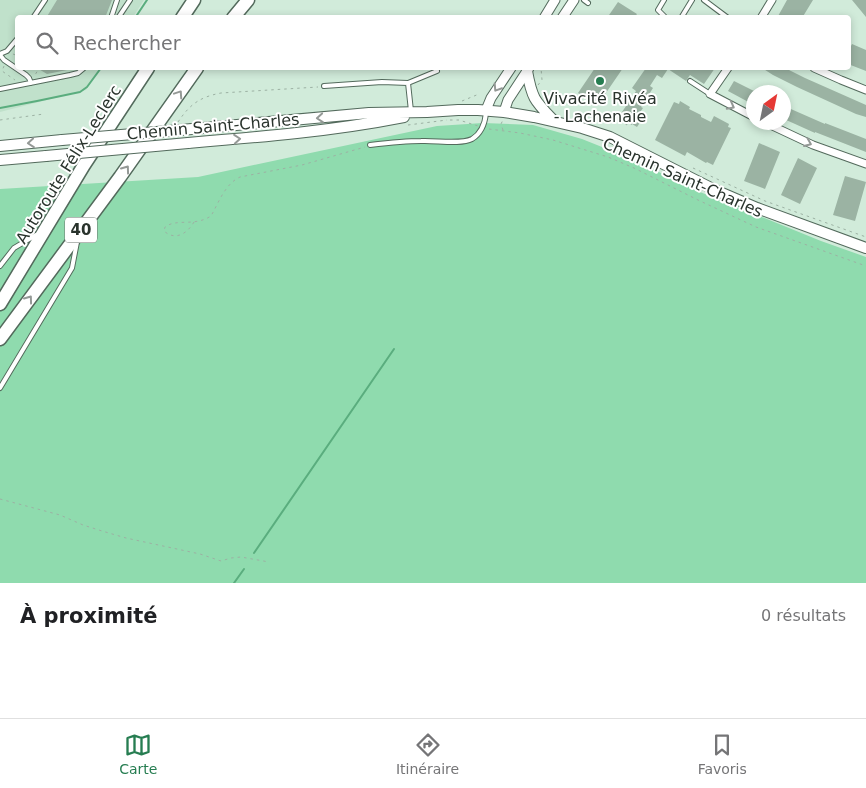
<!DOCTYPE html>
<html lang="fr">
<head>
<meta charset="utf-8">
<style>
	:root { --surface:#fff; --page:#f6f6f6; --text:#202124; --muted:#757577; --line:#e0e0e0; --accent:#267d51 }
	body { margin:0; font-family:"DejaVu Sans",sans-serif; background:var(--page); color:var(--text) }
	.compass { position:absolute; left:746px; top:85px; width:45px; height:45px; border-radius:50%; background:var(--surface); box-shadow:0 2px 8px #0003; rotate:33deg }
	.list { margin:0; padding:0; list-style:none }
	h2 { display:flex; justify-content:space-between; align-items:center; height:65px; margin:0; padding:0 20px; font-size:21px }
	h2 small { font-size:16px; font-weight:400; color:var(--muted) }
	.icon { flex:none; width:28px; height:28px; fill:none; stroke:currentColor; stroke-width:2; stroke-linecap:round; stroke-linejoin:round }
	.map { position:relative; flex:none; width:866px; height:583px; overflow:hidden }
	.search { position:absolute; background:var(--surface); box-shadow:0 2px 8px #0003; left:15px; right:15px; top:15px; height:55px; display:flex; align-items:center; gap:12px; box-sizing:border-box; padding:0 18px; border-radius:5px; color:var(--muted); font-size:19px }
	.sheet { height:135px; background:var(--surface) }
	nav { display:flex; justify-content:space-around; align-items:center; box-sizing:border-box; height:70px; border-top:1px solid var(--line); background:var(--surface); font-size:14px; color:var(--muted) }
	nav a { display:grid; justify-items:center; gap:2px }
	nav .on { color:var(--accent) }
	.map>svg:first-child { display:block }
	.built { fill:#c0e1cb }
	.green { fill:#8fdbae }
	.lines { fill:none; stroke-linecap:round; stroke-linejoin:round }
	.stream { stroke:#5aad7e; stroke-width:2 }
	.building { fill:#9bb3a3 }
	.service-casing { stroke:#536a5c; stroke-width:6 }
	.minor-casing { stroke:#536a5c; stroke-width:9 }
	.tertiary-casing { stroke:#536a5c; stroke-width:11 }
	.secondary-casing { stroke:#536a5c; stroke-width:12 }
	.motorway-casing { stroke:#536a5c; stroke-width:15 }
	.path { stroke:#9cb1a3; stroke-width:1; stroke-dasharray:2.5 4; stroke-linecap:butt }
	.service { stroke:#fff; stroke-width:4 }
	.minor { stroke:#fff; stroke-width:7 }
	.tertiary { stroke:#fff; stroke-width:9 }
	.secondary { stroke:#fff; stroke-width:10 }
	.motorway { stroke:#fff; stroke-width:12 }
	.secondary-bridge-casing { stroke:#536a5c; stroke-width:12; stroke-linecap:butt }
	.secondary-bridge { stroke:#fff; stroke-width:10 }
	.oneway { stroke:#949996 }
	.poi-dot { fill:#267d51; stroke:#fff; stroke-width:2 }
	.labels { text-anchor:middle; stroke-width:4; stroke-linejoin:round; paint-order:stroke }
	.shield { fill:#fff; stroke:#69706b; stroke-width:1 }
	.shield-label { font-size:15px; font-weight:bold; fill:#29332c }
	.poi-label { font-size:16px; fill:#29332c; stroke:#fff }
	.street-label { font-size:16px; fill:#29332c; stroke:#fff }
</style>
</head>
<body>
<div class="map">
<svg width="866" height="583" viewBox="0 0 866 583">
	<rect width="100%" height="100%" fill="#d1ebda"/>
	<path class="built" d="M0,0H144L133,17L18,18V68H100L86,90L0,112Z"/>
	<path class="green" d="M483,123L533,125L582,139L632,159L700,192L821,241L866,257V583H0V189L198,177L437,126Z"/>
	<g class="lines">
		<path class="stream" d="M135,18L147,0
			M0,108L37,101L80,92L87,87L101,68
			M254,553L394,349
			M234,583L244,569"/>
	</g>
	<path class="building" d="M57,0H112L105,18H46Z
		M787,0H813L802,18H777Z
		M852,0H866V17Z
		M618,2L637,14L634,18H607Z
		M852,44L866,50V71L848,64V52Z
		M37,68H66L67,70L47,74Z
		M595,68H623L597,106L578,93Z
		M646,68H715L704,84L690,75L686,81L668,69L662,78L657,75L650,86L653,88L641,107L643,108L638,115L643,118L637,127L632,124V125L623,120L625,118L620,115L636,91L632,88Z
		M762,68H785L805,78L866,105V117L856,114L797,87L773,75Z
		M734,81L754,91V105L728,91Z
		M680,101L690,107L689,109L701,115V117L711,122L714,116L729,124L728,127L731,128L713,165L707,162L706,163L687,152L685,156L655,140L674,102L679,104Z
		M784,106L825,124V123L866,139V152L815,132V133L784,119Z
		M759,143L780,152L765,189L744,181Z
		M798,158L817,168L800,204L781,195Z
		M845,176L866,182L855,221L833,215Z"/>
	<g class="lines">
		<defs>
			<path id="service" d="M584,0L588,3
				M664,0L658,10L666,18
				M704,0L728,18
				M33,18L45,0
				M111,18L117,0
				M118,18L130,0
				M681,18L692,0
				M0,54L7,51L18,38
				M0,55L4,60L26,75L29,78L31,83
				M690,81L710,94
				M408,83L411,111
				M324,86L382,82L408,83L437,71
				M0,89L70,75L78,73L84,68
				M370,145C387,143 404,141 421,141C435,140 460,145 472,139C482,133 485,123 486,113
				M0,266L14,248L36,235
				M0,388L72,268L77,242"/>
			<path id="minor" d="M761,18L772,0
				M728,68L710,94L754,117
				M814,68L841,80L866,90
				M764,122L813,145L866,164"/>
			<path id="tertiary" d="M544,18L555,0
				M562,18L574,0
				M486,110L491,98L511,68
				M504,112L508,100L529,68"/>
			<path id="secondary" d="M527,71C532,99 535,101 554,121
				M192,129L369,113L427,112L458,110H478L504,112L534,117L582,128L610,137L715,190L757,208L866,248
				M188,143C261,137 333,131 404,117
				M0,146L62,140
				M0,160L46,156"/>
			<path id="motorway" d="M182,18L194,0
				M233,18L248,0
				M0,304L84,165L148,68
				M0,339L120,177L197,68"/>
		</defs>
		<use href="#service" class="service-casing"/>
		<use href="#minor" class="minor-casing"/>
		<use href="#tertiary" class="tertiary-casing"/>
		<use href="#secondary" class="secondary-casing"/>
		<use href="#motorway" class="motorway-casing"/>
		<path class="path" d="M13,54L18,56
			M4,66L2,71L15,80
			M34,68L38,70L35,75
			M538,85L542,80L541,68
			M462,101L479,94
			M0,120L44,114
			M450,120H459L478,126
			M620,120L627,125L629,123
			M178,122C190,104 200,97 221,93L318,87
			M408,125L447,120
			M489,129L520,133L553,140L608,157L634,168L698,200L756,227L866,266
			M503,130L501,124L503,120
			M693,168L765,201L866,237
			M194,222C187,234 175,241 164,231L165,227C177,218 194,227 211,216C219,202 225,184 240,177L302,165L365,147
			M0,499L60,515L83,525L102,531L126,538L200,554L221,561L231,558L241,557L269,562"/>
		<use href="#service" class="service"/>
		<use href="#minor" class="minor"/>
		<use href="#tertiary" class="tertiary"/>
		<use href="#secondary" class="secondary"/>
		<use href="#motorway" class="motorway"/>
		<defs>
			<path id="secondary-bridge" d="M62,140L192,129
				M46,156L188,143"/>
		</defs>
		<use href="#secondary-bridge" class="secondary-bridge-casing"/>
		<use href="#secondary-bridge" class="secondary-bridge"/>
	</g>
	<defs><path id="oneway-chevron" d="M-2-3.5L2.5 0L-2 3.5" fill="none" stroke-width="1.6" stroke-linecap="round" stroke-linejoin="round" transform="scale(1.25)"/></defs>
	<g class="oneway">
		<use href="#oneway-chevron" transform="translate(497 88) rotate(123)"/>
		<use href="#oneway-chevron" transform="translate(179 94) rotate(-56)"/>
		<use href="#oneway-chevron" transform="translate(731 106) rotate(28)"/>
		<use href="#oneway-chevron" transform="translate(320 118) rotate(175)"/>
		<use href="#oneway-chevron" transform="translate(237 139) rotate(-5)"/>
		<use href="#oneway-chevron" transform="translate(31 143) rotate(175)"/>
		<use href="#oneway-chevron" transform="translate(808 143) rotate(23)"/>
		<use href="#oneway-chevron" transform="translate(126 169) rotate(-54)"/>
		<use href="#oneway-chevron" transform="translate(29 299) rotate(-54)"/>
	</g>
	<circle class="poi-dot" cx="600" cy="81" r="5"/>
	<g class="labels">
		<rect class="shield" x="65" y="217.5" width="32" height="25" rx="4"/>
		<g class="shield-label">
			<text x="81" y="235">40</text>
		</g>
		<g class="poi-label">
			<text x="600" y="104">Vivacité Rivéa<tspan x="600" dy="18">- Lachenaie</tspan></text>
		</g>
		<g class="street-label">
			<text transform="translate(213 126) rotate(-5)" y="6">Chemin Saint-Charles</text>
			<text transform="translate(68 164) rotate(-58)" y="6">Autoroute Félix-Leclerc</text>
			<text transform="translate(683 177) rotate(24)" y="6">Chemin Saint-Charles</text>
		</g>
	</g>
</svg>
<svg class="compass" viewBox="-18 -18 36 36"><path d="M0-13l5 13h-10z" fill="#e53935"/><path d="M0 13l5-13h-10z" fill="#757577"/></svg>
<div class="search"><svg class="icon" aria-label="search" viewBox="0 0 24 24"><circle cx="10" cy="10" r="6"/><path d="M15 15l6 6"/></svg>Rechercher</div>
</div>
<section class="sheet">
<h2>À proximité<small>0 résultats</small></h2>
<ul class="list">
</ul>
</section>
<nav>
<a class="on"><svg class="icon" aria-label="map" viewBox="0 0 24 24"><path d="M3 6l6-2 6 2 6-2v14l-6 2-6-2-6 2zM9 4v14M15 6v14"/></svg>Carte</a>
<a><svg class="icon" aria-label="directions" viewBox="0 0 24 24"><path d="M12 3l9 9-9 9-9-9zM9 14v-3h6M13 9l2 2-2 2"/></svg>Itinéraire</a>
<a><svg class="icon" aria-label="saved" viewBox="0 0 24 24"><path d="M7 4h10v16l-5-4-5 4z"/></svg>Favoris</a>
</nav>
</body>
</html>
